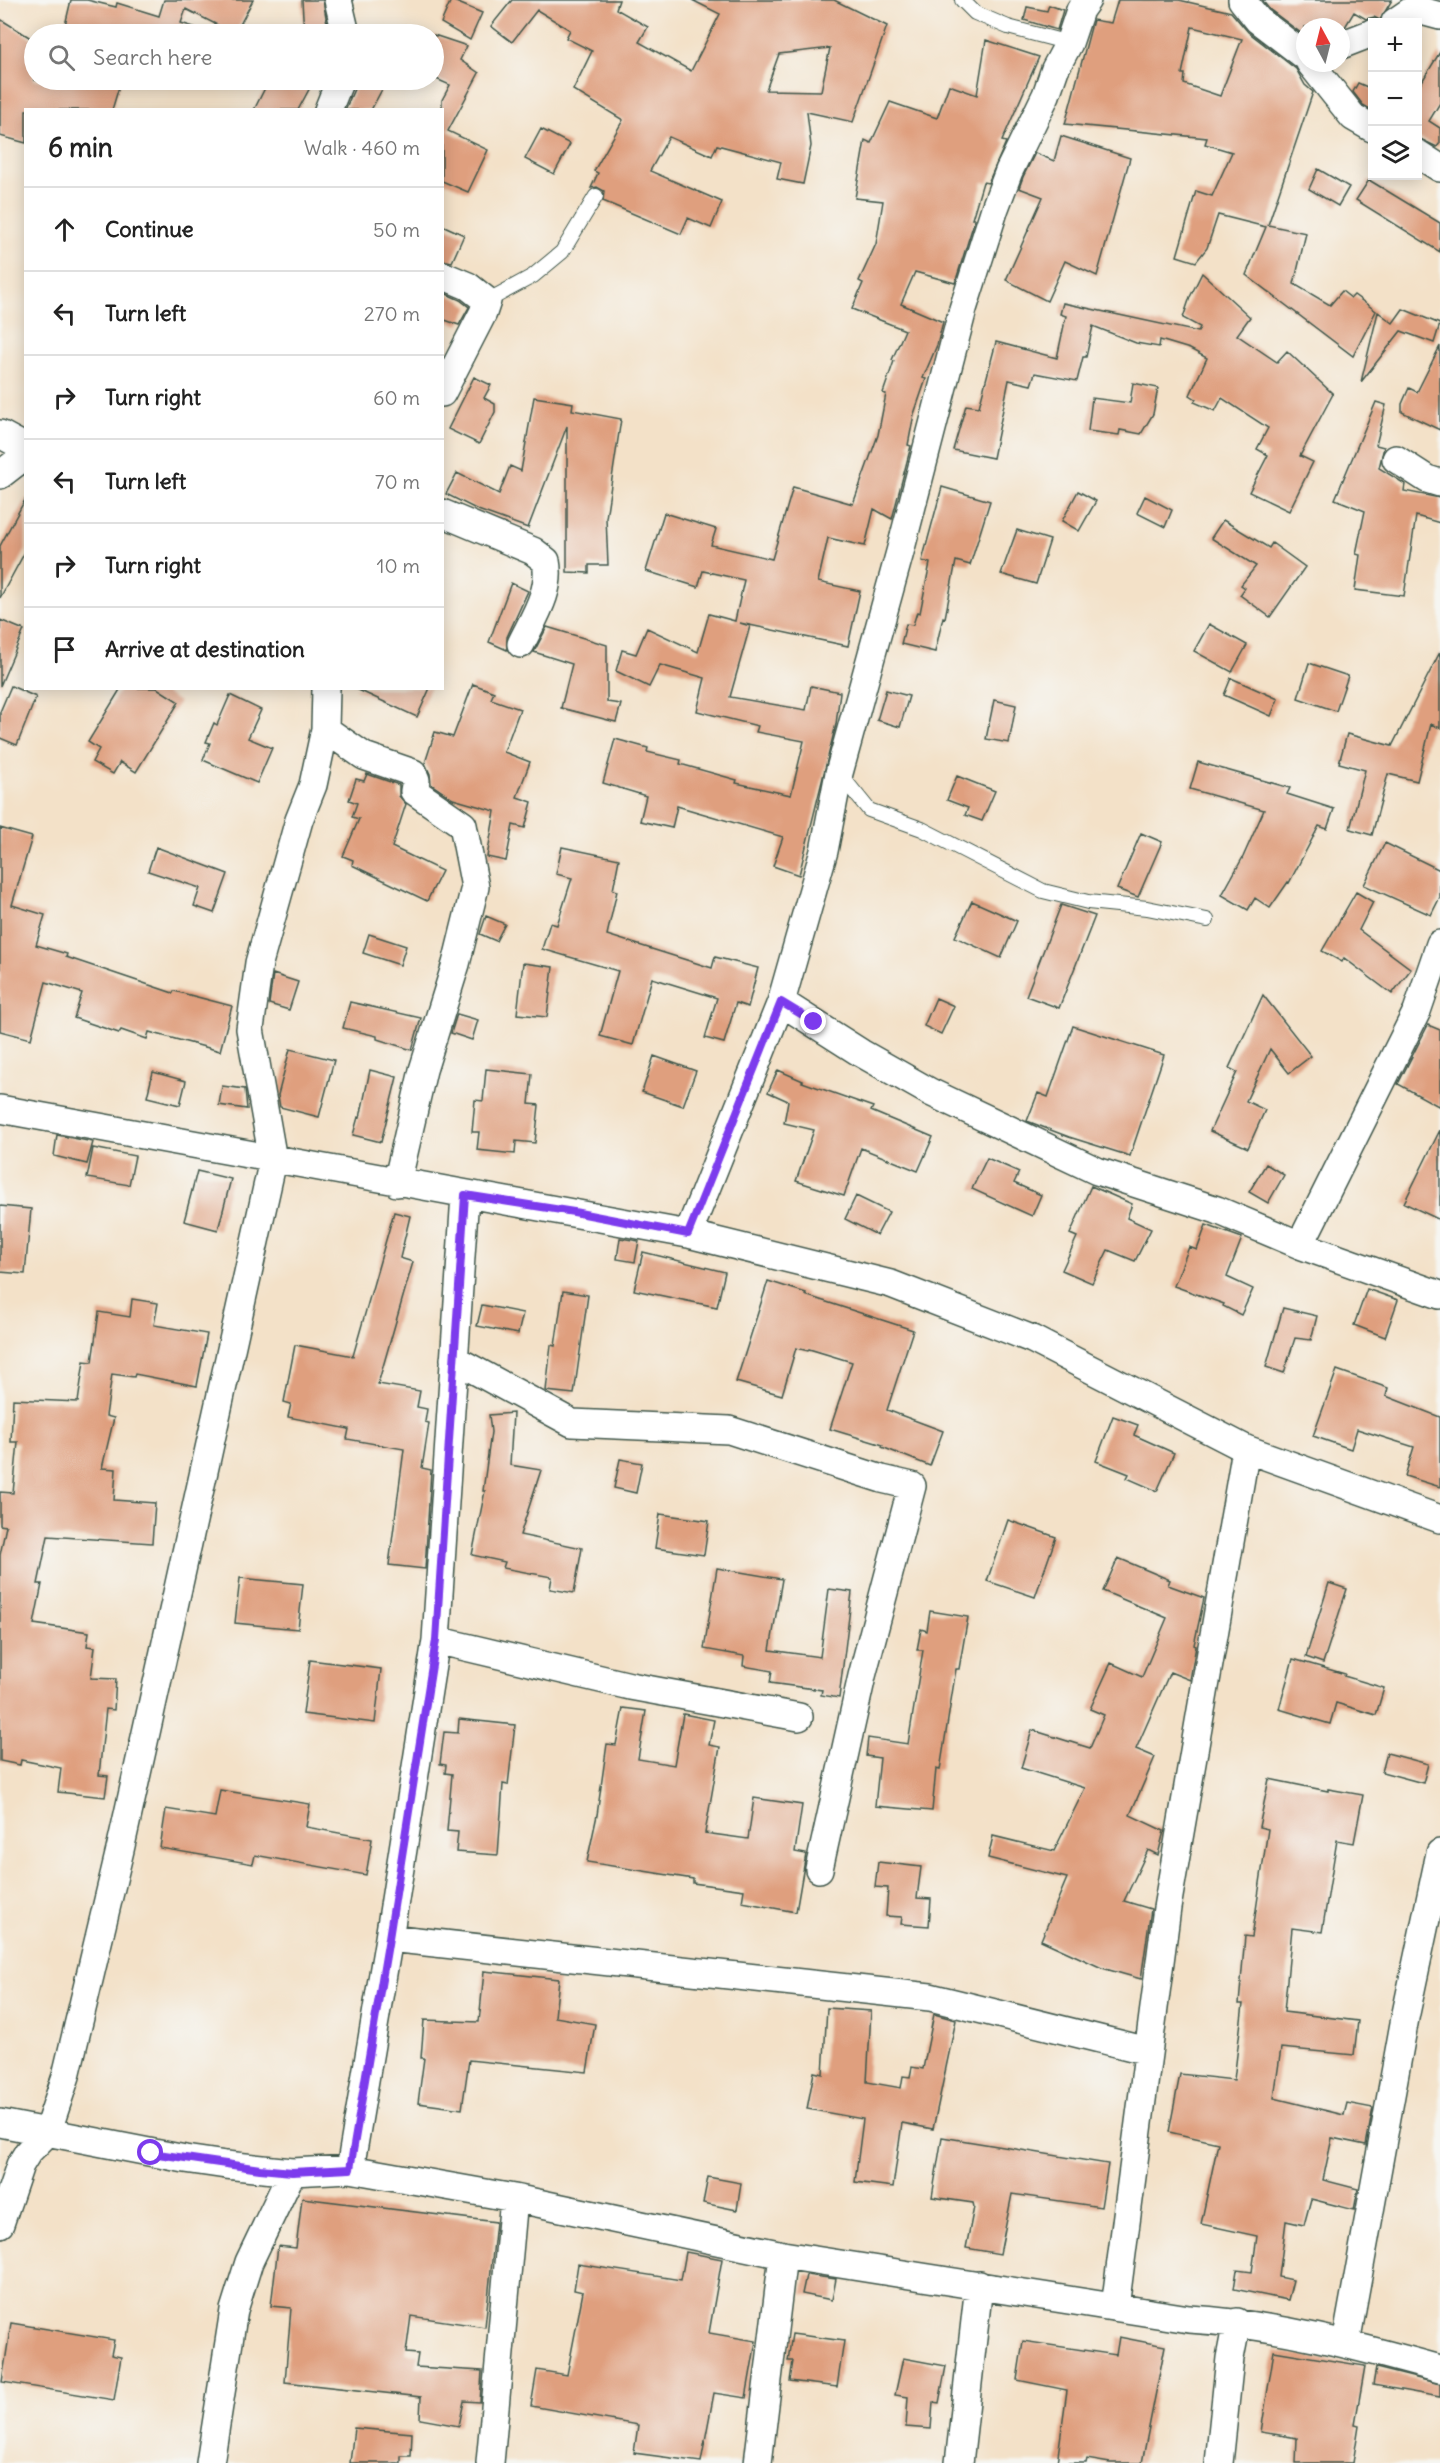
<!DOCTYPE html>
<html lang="en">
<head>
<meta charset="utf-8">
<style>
	:root { --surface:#fff; --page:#f6f6f6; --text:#222; --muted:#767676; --line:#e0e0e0 }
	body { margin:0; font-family:Delius,sans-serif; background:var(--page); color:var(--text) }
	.controls { position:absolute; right:18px; top:18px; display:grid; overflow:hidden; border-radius:0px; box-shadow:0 3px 15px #0003 }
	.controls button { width:54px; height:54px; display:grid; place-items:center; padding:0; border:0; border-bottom:2px solid var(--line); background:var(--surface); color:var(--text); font:30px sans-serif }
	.compass { position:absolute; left:1296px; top:18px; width:54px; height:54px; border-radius:50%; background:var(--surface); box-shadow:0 3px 15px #0003; rotate:353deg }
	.stop { position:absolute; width:18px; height:18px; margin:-14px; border:4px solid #7c3aed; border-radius:50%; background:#fff }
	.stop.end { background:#7c3aed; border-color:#fff; box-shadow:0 2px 6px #0008 }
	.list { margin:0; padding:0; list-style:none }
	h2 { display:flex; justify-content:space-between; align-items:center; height:78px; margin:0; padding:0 24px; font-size:26px }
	h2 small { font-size:20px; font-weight:400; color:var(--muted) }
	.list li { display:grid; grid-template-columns:39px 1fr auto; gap:18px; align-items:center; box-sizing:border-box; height:84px; padding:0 24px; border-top:2px solid var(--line) }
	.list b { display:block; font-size:22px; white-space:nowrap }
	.list em { font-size:20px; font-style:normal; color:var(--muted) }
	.icon { flex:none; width:33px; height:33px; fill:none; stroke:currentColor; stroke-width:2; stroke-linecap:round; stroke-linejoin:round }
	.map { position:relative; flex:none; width:1440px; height:2463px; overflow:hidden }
	.search { position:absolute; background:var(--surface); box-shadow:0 3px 15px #0003; left:24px; top:24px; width:420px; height:66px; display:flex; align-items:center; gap:15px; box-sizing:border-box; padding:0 21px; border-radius:33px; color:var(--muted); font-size:22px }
	.panel { position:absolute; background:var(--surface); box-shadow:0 3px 15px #0003; left:24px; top:108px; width:420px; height:582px; border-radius:0px }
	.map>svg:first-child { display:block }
	.building { fill:#df9f7e; fill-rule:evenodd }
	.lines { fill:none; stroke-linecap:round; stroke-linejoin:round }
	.service-casing { stroke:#3f564a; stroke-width:16 }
	.minor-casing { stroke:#3f564a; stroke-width:30 }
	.service { stroke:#fff; stroke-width:14 }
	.minor { stroke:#fff; stroke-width:27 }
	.route { stroke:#7c3aed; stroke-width:8 }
</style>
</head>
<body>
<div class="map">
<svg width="1440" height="2463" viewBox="0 0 1440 2463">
	<rect width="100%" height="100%" fill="#f6f6f2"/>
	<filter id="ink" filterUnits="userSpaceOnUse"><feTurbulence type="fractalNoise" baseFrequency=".0167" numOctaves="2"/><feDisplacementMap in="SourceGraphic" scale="12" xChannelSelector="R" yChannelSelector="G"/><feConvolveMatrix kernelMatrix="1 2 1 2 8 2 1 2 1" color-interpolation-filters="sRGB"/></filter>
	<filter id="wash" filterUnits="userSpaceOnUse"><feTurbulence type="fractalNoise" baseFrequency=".008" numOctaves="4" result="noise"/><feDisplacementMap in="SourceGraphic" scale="24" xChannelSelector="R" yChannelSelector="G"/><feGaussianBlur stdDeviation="1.35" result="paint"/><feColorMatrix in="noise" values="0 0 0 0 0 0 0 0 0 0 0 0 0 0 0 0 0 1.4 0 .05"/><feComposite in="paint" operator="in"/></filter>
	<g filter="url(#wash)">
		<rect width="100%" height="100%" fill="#f3e1c8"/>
		<g id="blocks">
			<path class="building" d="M71,0H87L116,7L117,3L159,16L164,0H253L235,34L186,9L181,23L203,30L202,34H63Z
				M302,0H323L327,23L324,34H304Z
				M451,0L482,13L470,40L441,23Z
				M512,0H619L616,9L648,27L639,42L691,71L720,14L692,0H834L887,26L853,122L807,112L811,146L803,184L777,179L781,162L717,145L712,156L669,137L650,171L722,202L711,228L688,218L681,234L603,201L604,191L597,187L591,188L598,173L594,171L623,120L573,90L592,51L566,38L570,30L537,10L512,42L491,26ZM830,48L821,91L766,90L779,54Z
				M1118,0H1179L1231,12L1248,32L1296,69L1305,85L1313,92L1268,225L1306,233L1294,284L1330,305L1342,291L1351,298L1354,295L1376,311L1353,356L1246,275L1266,227L1218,215L1207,248L1196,262L1177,256L1196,191L1212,196L1232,152L1205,144L1207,138L1065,124L1093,20L1111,23ZM1192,27L1242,39L1220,96L1184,84L1185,74H1182Z
				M1262,0H1392L1380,20L1374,17L1366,19L1354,12L1345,27H1337L1323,19L1319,27H1305V36L1269,9Z
				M1049,5L1063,10L1057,30L1024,20L1027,7L1047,11Z
				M0,19L34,40V80H121L112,110H26V143L0,136Z
				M434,35L467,46L460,60L479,73L448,131L488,150L468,192L442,181V100L450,85L434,78Z
				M986,40L1039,57L1002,141L1006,142L988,183L983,182L972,219H975L955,283L915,272L901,304L943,322L937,345L923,378L926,379L914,414L908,445L911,446L892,519L874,509L865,546L828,538L818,582L860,591L848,646L740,623L750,626L730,697L806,710L811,686L840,692L836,724L799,875L773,866L783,837L677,806L672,828L640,821L646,796L603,783L615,739L648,748L647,752L681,760L680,764L737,780L736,783L791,795L804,741L756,732L758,726L697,711L705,678L660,665L649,687L616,671L622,650L636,654L647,628L698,652L709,614L735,621L744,580L703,571L698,587L646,571L664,513L716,529L711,545L772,559L793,487L853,504L878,435L886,394L883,393L894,361L892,360L905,330L852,309L863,283L859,281L876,244L883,201L855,198L865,140L871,143L890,102L937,118L949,85L977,95Z
				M1440,52V103L1429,121L1440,128V143L1437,147L1418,138V88Z
				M269,80H314L298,110H254Z
				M358,80H387L371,110H345Z
				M1358,83L1372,89V110L1363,105L1353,92Z
				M541,129L570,144L554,174L525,159Z
				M1061,136L1130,158L1097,276L1065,261L1047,301L1006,280L1043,197L1019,188L1023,177L1035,153L1054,161Z
				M1318,169L1349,187L1338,206L1309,189Z
				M1369,180L1440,223V252L1356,200Z
				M442,225L464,235L452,262L442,260Z
				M1202,273L1250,317L1237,335L1277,362L1287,351L1333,394L1300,456L1313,462L1289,511L1249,492L1268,455L1257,449L1268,428L1222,398L1215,411L1194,402L1196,399L1190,395L1207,358L1190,349L1160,340L1159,347L1136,343L1093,326L1086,357H1083L1077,381L1035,373L1031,385L1009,380L993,458L953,450L966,405L979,407L996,342L1057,358L1066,316L1060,314L1063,303L1198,332L1200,327L1183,318L1190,297Z
				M442,292L460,300L469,307L459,325L442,319Z
				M1403,309L1440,324L1434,343L1401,331L1361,382L1378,312L1393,323Z
				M1440,346V430L1402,412V404L1409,388L1417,392Z
				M474,377L491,385L484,398L495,404V412L479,444L448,429Z
				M1133,383L1158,388L1153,414L1141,434L1120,430L1119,435L1088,431L1092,398L1130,403Z
				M534,397L573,403L572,410L621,419L606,518L608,565H589V573L567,572V426L528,528L478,510L446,494L457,473L499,494L510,466L521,471Z
				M1376,402L1386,405L1376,445L1384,447L1379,468L1405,484L1404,491L1440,498V523L1416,516L1404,596L1355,590L1360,555L1356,554L1365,511L1335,499Z
				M942,487L990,501L970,565L956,561L945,618L943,617L935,652L901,644L906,624L913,625L917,612L920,613L930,563L922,561Z
				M1078,491L1096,501L1079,531L1062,521Z
				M1145,496L1172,510L1165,527L1137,513Z
				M26,498V550L0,598V546Z
				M1223,520L1269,548L1272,543L1305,567L1270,617L1240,595L1245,588L1241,585L1256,566L1211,538Z
				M1017,530L1050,540L1036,584L1001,574Z
				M511,583L528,591L507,637V650L489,642Z
				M0,620L24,630L0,686Z
				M1209,624L1247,645L1232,672L1194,651Z
				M547,627L607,645V702L621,704L616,722L561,708L572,664L534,652Z
				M1440,652V728L1431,724L1417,781L1388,774L1372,835L1350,829L1365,770L1339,763L1347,734L1392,746Z
				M1309,663L1348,676L1336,711L1298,698Z
				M1231,678L1278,699L1271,716L1224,695Z
				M473,684L494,692L491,699L520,709L504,752L530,762L517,797L532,802L525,828L513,825L506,861L487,857L495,811L453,799L431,784L430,774L425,763L435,732L453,737Z
				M11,686L36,697L17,745L0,738V712Z
				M121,688H157L179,702L136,772L120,762L113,774L92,762L99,749L88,742Z
				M354,688H430L417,717Z
				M886,690L909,696L900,727L877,720Z
				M230,695L261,710L248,738L272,748L257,783L203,760L210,743L206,742L214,723L217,725Z
				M994,700L1016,705L1009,743L986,739Z
				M1198,762L1290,788L1287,794L1334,809L1327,829L1319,826L1289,883L1288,882L1270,908L1255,898L1248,910L1222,895L1243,857L1264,810L1190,789Z
				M367,774L399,785V796L406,804L392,847L442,871L427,901L352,865L353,860L343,856L359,819L352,817L357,803L349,800L356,779L364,781Z
				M957,776L995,791L982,821L965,815L968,808L947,800Z
				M0,828L32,837L12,905L45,915L36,945L67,954L66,957L173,993L174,991L232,1006L220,1051L149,1032L147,1039L121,1030L119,1033L74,1018L82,993L46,982L31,1039L0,1031Z
				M1141,833L1162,842L1138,897L1117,889Z
				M1385,843L1440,870V897L1431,915L1364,885Z
				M156,847L228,874L214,913L194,906L200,888L148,871Z
				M562,847L619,859L613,890L617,891L607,935L712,968L715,957L758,968L748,1007L736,1003L724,1043L705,1038L717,998L652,978L633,1045L600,1036L618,971L542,949L550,923L557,925L572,878L556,874Z
				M1356,892L1373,902L1359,930L1411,969L1392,994L1344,958L1342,962L1322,951Z
				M972,901L1017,921L1001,958L955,937Z
				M1061,905L1095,916L1059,1008L1026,996Z
				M486,916L505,924L496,941L480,934Z
				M369,934L406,946L400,965L363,953Z
				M523,963L553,967L547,1017L517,1014Z
				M273,974L298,982L289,1010L269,1004Z
				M1263,995L1311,1056L1289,1073L1270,1049L1246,1101L1265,1110L1248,1148L1210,1131L1237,1072L1229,1068Z
				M936,998L954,1006L941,1034L924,1026Z
				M350,1002L421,1018L412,1050L377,1039V1036L343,1028Z
				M457,1014L478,1020L472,1040L451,1033Z
				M1428,1025L1440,1030V1107L1398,1084Z
				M1073,1026L1164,1055L1130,1156L1069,1137L1027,1121L1038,1093L1048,1097Z
				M290,1049L334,1060L319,1117L280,1107L278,1095Z
				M654,1056L696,1071L683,1106L642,1092Z
				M486,1069L532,1074L529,1104L539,1105L535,1143L516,1141L515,1154L477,1150L479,1132H472L475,1100L483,1101Z
				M370,1070L397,1077L381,1142L353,1135L358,1117L360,1118Z
				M778,1070L803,1081L802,1082L873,1107L871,1111L933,1137L918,1171L861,1148L844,1196L796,1181L814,1130L784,1123L788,1101L768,1092Z
				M153,1072L186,1081L180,1105L147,1097Z
				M222,1086L245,1089L247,1109L219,1105Z
				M1440,1130V1220L1404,1203Z
				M57,1135L93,1142L87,1164L54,1156Z
				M93,1148L135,1156L129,1185L87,1178Z
				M987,1158L1019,1172L1014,1183L1041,1195L1032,1216L972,1189Z
				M1266,1164L1284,1175L1268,1203L1249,1192Z
				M197,1171L231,1179L218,1230L184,1221Z
				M1091,1186L1132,1204L1127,1218L1151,1229L1135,1261L1108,1250L1092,1283L1062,1270L1077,1237L1070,1234Z
				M856,1196L889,1212L877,1235L845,1219Z
				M0,1206L31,1209L25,1274L0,1272Z
				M394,1212L410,1216L400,1258L413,1262L378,1384L420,1391L417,1407L427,1409L425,1422L429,1423L422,1468L431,1470L425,1569L389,1565L404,1449L347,1439L349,1429L288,1417L291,1404L284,1402L295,1345L353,1356Z
				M1206,1225L1242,1238L1227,1277L1253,1289L1241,1315L1223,1306L1224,1304L1174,1286L1189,1247L1197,1250Z
				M620,1238L639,1241L635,1262L617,1259Z
				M643,1252L725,1272L717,1307L634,1290Z
				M768,1281L806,1293L805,1295L913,1330L887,1410L943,1431L930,1466L882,1447L883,1445L830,1429L852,1362L809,1349L808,1351L796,1348L782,1395L736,1382Z
				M1367,1289L1398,1300L1385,1337L1354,1325Z
				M563,1291L588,1295L574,1394L546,1391L551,1345L555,1346Z
				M132,1299L158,1303L154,1325L207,1334L197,1386L135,1374L134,1377L112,1374L106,1416L114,1418L102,1468L116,1469L114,1500L155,1503L152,1543L48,1536L38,1584H42L34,1624L89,1632L87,1646L95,1647L91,1678L116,1679L114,1710L106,1709L99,1775L108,1776L105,1797L58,1792L61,1768L21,1760L20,1765L0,1761V1555L6,1526L0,1525V1492L13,1493L18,1442H11L13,1399L78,1402L84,1361L92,1362L99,1312L130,1317Z
				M482,1305L523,1313L518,1334L477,1326Z
				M1283,1308L1317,1316L1311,1340L1295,1338L1284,1373L1266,1367Z
				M1337,1370L1388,1388L1386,1396L1440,1417V1487L1405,1476L1414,1447L1357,1429L1351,1449L1313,1436Z
				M513,1413L510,1465L541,1470L520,1535L582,1548L574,1593L550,1589L552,1577L503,1568L505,1562L472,1555L485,1491H483L491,1432L489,1415Z
				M1113,1416L1138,1425L1134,1435L1174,1453L1157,1491L1127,1478L1129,1474L1096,1461Z
				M620,1459L642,1463L636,1493L614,1488Z
				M660,1514L709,1521L704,1555L655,1548Z
				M1008,1520L1056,1537L1035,1597L987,1581Z
				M1118,1558L1170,1580L1168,1585L1204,1598L1194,1645L1196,1646L1190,1680L1170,1672L1136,1749L1155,1757L1130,1815L1164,1831L1158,1855L1148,1850L1124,1901L1151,1909L1141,1979L1102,1968L1041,1940L1067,1878L988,1858L993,1836L1054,1851L1085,1788L1021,1768L1032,1730L1090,1748L1104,1715L1090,1709L1111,1663L1142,1677L1167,1618L1103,1591Z
				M717,1568L782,1579L770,1650L820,1657L829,1589L852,1592L839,1698L821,1695L822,1690L770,1683L772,1671L743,1666L744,1656L704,1649Z
				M240,1578L303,1584L298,1629L235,1623Z
				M1329,1583L1347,1589L1323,1663L1306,1657Z
				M930,1611L968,1617L959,1669H956L940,1770L936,1769L932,1811L875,1806L880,1758L866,1756L868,1738L908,1744L923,1650H917L921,1629L927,1631Z
				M1293,1659L1345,1674L1344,1676L1384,1688L1376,1715L1336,1703L1330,1724L1279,1709Z
				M310,1660L381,1669L375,1723L303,1714Z
				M623,1708L646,1711L638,1759L674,1765L683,1714L714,1720L709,1745L720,1747L705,1833L748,1839L754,1798L802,1805L795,1852L806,1854L796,1912L742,1902L744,1890L693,1883V1879L587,1862L597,1815L607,1744L616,1745Z
				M459,1719L515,1725L508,1785L503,1784L498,1855L456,1852L458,1832L447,1831L452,1774L445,1773L446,1765L440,1764L444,1732L458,1733Z
				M1387,1753L1428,1764L1423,1783L1382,1772Z
				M1269,1779L1328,1791V1789L1363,1795L1354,1843L1337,1840L1322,1932L1292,1928L1284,2012L1358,2021L1354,2055L1281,2048L1274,2098L1344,2115L1347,2103L1373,2108L1366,2145L1332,2138L1323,2180L1358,2189L1354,2210L1311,2199L1304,2225L1286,2221L1279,2277L1293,2280L1288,2300L1234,2289L1237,2270L1252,2272L1257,2236L1201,2224L1218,2143L1169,2132L1180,2074L1234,2080L1243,2004H1239L1245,1936L1252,1937L1268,1829L1259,1827Z
				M220,1790L310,1804L306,1827L372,1839L366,1875L255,1855L253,1864L160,1848L166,1809L215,1817Z
				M878,1862L921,1867L917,1898L931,1899L929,1926L901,1924L902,1917L886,1916L888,1888L875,1887Z
				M484,1971L559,1979L555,2017L595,2024L587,2072L469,2060L462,2109L418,2103L424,2058H421L424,2020L479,2022Z
				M827,2008L871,2011L867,2082L901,2088L903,2076L910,2077L912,2067L923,2069L934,2014L956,2020L933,2129L902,2123L893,2187L855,2182L863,2119L807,2109L814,2072L823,2074Z
				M942,2137L1108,2164L1101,2207L1012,2194L1000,2254L966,2248L974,2207L973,2203L932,2197Z
				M708,2177L741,2183L737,2210L703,2203Z
				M302,2198L496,2222L485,2327L411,2316L406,2353L418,2354L416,2367L482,2371L480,2402L464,2401L459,2426L420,2419L421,2397L285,2382L291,2308L271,2306L278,2246L296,2248Z
				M686,2252L722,2259L709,2333L756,2341L746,2398L714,2393L701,2462L634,2453L638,2425L531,2406L537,2370L567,2375L583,2292L574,2290L578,2264L681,2280Z
				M806,2275L836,2279L832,2300L802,2294Z
				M11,2323L114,2340L111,2355L121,2357L114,2400L2,2382Z
				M792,2334L844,2341L837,2387L790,2381L793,2361H788Z
				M1119,2337L1165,2346L1142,2463H1110L1087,2459L1086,2463H1057L1067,2390L1017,2380L1023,2341L1116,2355Z
				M1274,2351L1365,2366L1355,2424L1359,2425L1353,2463H1296L1297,2438L1261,2432Z
				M903,2358L946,2366L939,2403L933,2402L931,2429L906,2427L908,2397L895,2395Z
				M1376,2368L1440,2384V2397L1373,2385Z
				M354,2428L412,2433L411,2456H401V2463H350Z"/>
		</g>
	</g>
	<g filter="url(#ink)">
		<use href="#blocks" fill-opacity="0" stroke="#3f564a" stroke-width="1.5"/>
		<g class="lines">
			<defs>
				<path id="service" d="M962,0L975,13L1008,27L1069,43
					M487,301L533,276L562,252L596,196
					M839,773L869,810L922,829L1043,891L1088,902L1147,908L1207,920"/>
				<path id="minor" d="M338,0L346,34
					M1087,0L1080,10L1069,43L1055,69L1046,95L1009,171L995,208L963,309L900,552L839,773L824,851L781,1002L861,1053L930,1092L1097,1171L1217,1210L1300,1245L1440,1295
					M1242,0L1258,20L1305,56
					M1395,22L1414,9L1440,16
					M1341,45L1372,33
					M1310,63L1353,117L1372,128
					M328,110L340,80
					M1418,154L1440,168
					M442,275L468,286L487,301L483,313L442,393
					M0,434L26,448
					M1396,459L1427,479L1440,483
					M0,475L26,455
					M442,513L533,551L546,561C552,591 534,617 521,644
					M325,729L364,756L413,773L416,780L414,791L463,825L475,887L456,964L423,1070L397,1183
					M0,1109L688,1234L891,1284L1032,1339L1246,1449L1440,1519
					M688,1234L781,1002
					M1300,1245L1417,1011L1440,944
					M454,1359L572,1423L729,1430L882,1479L912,1486L862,1676L819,1869
					M436,1640L630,1686L799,1717
					M389,1938L930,1997L1148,2051
					M0,2123L185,2159L226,2165L292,2172L350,2169L514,2198L783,2255L1189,2319C1275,2324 1357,2346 1440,2369
					M350,2169L389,1938L436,1640L465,1195
					M0,2224L20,2165L28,2152L47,2133L66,2076L120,1850L273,1160L250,1029L259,963L299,820L313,785L325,729L326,688
					M1115,2307L1167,1908L1246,1449
					M1346,2343L1405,2018L1440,1853
					M210,2463L234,2310L249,2262L292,2172
					M490,2463L514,2198
					M758,2463L783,2255
					M959,2463L979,2285
					M1219,2463L1230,2358L1237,2322"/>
			</defs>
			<use href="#service" class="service-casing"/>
			<use href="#minor" class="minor-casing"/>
			<use href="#service" class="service"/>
			<use href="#minor" class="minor"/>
		</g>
	</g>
	<g class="lines" filter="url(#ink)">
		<path class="route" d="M151,2153L260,2169L292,2172L350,2169L389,1938L436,1640L465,1195L574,1212L688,1234L781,1002L814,1022"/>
	</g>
</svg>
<div class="controls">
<button>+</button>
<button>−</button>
<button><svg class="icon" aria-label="layers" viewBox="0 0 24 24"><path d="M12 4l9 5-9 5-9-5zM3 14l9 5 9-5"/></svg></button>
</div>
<svg class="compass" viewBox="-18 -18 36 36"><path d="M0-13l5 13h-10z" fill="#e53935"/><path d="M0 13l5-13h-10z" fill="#767676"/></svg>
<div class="stop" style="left:151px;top:2153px"></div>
<div class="stop end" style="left:814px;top:1022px"></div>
<div class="search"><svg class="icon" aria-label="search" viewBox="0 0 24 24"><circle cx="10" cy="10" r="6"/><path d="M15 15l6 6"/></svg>Search here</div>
<section class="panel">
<h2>6 min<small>Walk · 460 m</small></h2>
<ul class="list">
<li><svg class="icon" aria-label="ahead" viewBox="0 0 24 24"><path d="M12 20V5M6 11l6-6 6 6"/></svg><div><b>Continue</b></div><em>50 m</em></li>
<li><svg class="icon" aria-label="left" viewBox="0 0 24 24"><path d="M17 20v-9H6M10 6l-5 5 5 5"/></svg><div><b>Turn left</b></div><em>270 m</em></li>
<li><svg class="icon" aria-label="right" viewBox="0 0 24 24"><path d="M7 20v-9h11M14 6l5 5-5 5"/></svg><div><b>Turn right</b></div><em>60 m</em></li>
<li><svg class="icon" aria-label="left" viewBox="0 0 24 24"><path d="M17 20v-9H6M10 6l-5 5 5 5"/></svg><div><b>Turn left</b></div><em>70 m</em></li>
<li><svg class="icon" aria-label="right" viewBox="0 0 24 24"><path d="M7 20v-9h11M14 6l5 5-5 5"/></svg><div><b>Turn right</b></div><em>10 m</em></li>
<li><svg class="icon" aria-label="arrive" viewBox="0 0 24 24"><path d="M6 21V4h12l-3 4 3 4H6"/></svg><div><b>Arrive at destination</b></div></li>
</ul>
</section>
</div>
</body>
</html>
